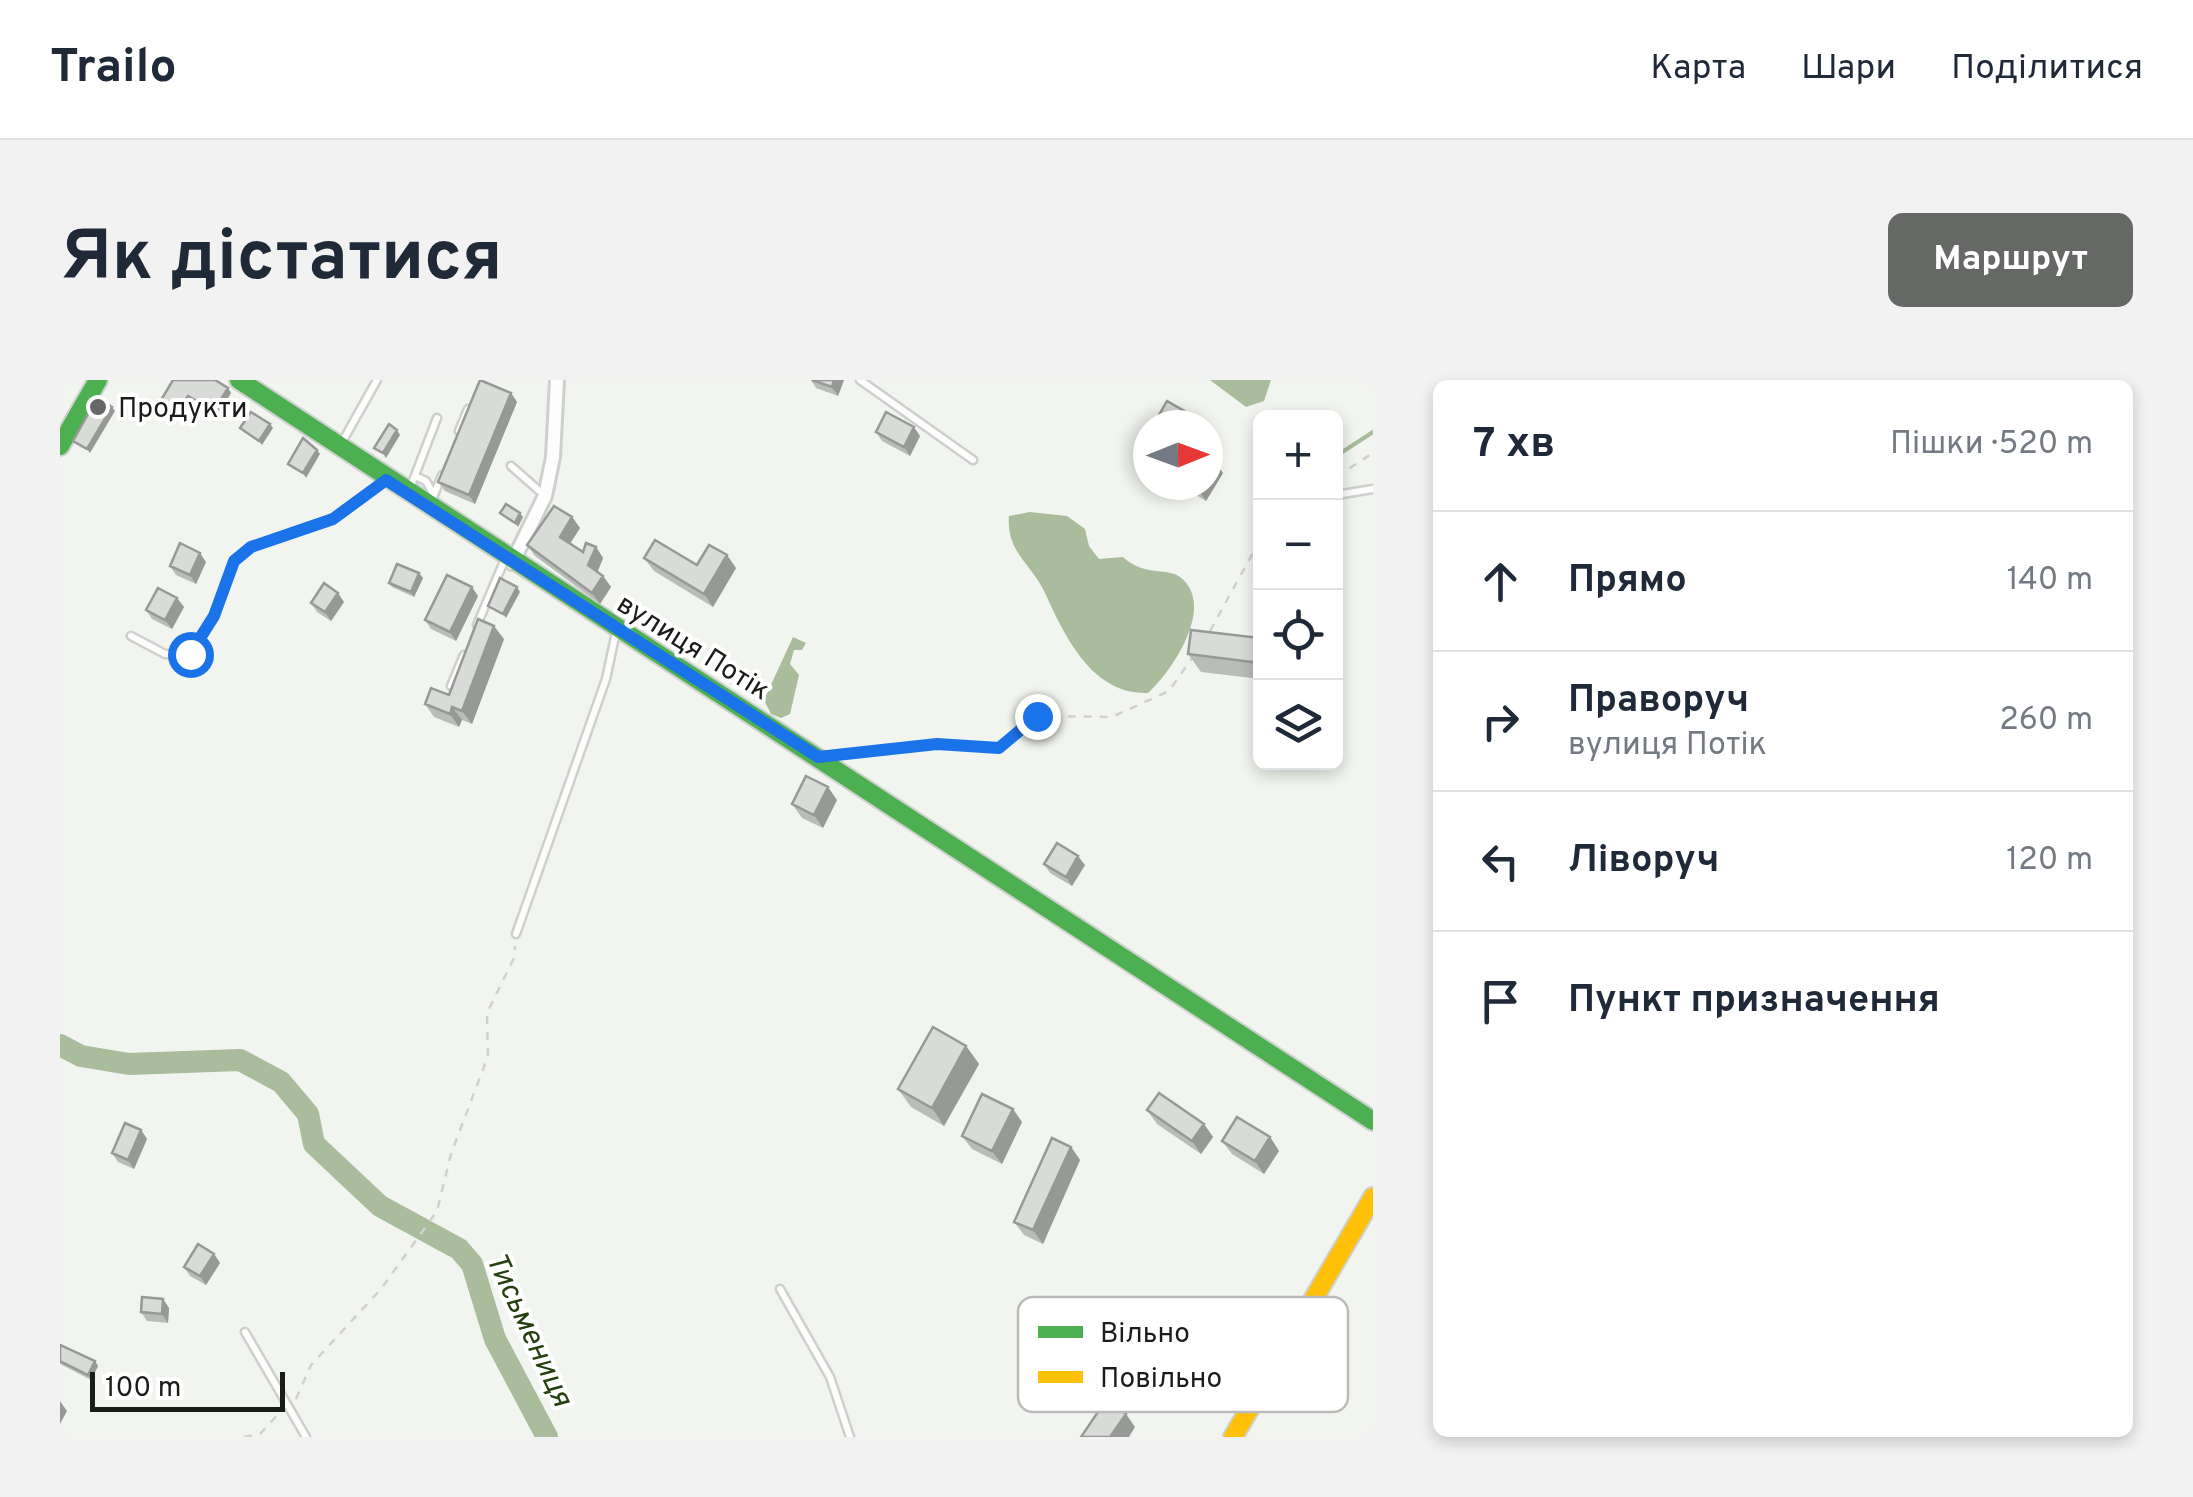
<!DOCTYPE html>
<html lang="uk">
<head>
<meta charset="utf-8">
<style>
	:root { --surface:#fff; --page:#f2f2f3; --text:#1f2937; --muted:#747a83; --line:#e0e1e3; --accent:#656864 }
	body { margin:0; font-family:Overpass,sans-serif; background:var(--page); color:var(--text) }
	.controls { position:absolute; right:30px; top:30px; display:grid; overflow:hidden; border-radius:15px; box-shadow:0 5px 15px #0003 }
	.controls button { width:90px; height:90px; display:grid; place-items:center; padding:0; border:0; border-bottom:2px solid var(--line); background:var(--surface); color:var(--text); font:50px sans-serif }
	.compass { position:absolute; left:1073px; top:30px; width:90px; height:90px; border-radius:50%; background:var(--surface); box-shadow:0 5px 15px #0003; rotate:89deg }
	.scale { position:absolute; left:30px; bottom:25px; width:195px; box-sizing:border-box; padding-left:10px; border:5px solid #1a1c19; border-top:0; font-size:28px; line-height:35px; white-space:nowrap; color:#1a1c19; -webkit-text-stroke:8px #fff; paint-order:stroke }
	.stop { position:absolute; width:30px; height:30px; margin:-22px; border:8px solid #1a73e8; border-radius:50%; background:#fff }
	.stop.end { background:#1a73e8; border-color:#fff; box-shadow:0 2px 10px #0008 }
	.list { margin:0; padding:0; list-style:none }
	h2 { display:flex; justify-content:space-between; align-items:center; height:130px; margin:0; padding:0 40px; font-size:42px }
	h2 small { font-size:32px; font-weight:400; color:var(--muted) }
	.list li { display:grid; grid-template-columns:65px 1fr auto; gap:30px; align-items:center; box-sizing:border-box; height:140px; padding:0 40px; border-top:2px solid var(--line) }
	.list b { display:block; font-size:38px; white-space:nowrap }
	.list p { margin:0; font-size:32px; white-space:nowrap; color:var(--muted) }
	.list em { font-size:32px; font-style:normal; color:var(--muted) }
	.icon { flex:none; width:55px; height:55px; fill:none; stroke:currentColor; stroke-width:2; stroke-linecap:round; stroke-linejoin:round }
	.map { position:relative; flex:none; width:1313px; height:1057px; overflow:hidden; border-radius:15px }
	header { display:flex; align-items:center; gap:60px; box-sizing:border-box; height:140px; padding:0 50px; background:var(--surface); border-bottom:2px solid var(--line) }
	header strong { font-size:48px }
	nav { display:flex; gap:55px; margin-inline-start:auto; font-size:35px }
	.intro { display:flex; align-items:center; justify-content:space-between; box-sizing:border-box; height:240px; padding:0 60px }
	h1 { margin:0; font-size:70px }
	.button { padding:25px 45px; border-radius:15px; background:var(--accent); color:#fff; font-size:35px; font-weight:700 }
	main { display:flex; gap:60px; padding:0 60px }
	aside { flex:1; background:var(--surface); border-radius:15px; box-shadow:0 5px 15px #0003 }
	.map>svg:first-child { display:block }
	.water { fill:#a9bc9b }
	.lines { fill:none; stroke-linecap:round; stroke-linejoin:round }
	.stream { stroke:#a9bc9b; stroke-width:4 }
	.river { stroke:#a9bc9b; stroke-width:22 }
	.lane-casing { stroke:#ced0cd; stroke-width:11 }
	.street-casing { stroke:#ced0cd; stroke-width:18 }
	.fast-casing { stroke:#ced0cd; stroke-width:22 }
	.slow-casing { stroke:#ced0cd; stroke-width:22 }
	.path { stroke:#d0d0d0; stroke-width:2.5; stroke-dasharray:8 8; stroke-linecap:butt }
	.lane { stroke:#fdfdfd; stroke-width:6 }
	.street { stroke:#fdfdfd; stroke-width:12 }
	.fast { stroke:#4caf50; stroke-width:18 }
	.slow { stroke:#ffc107; stroke-width:18 }
	.wall { fill:#babcb9 }
	.shaded-wall { fill:#979996 }
	.building { fill:#d8dbd7; stroke:#979996; stroke-width:2.5 }
	.route { stroke:#1a73e8; stroke-width:12 }
	.poi-dot { fill:#656864; stroke:#fff; stroke-width:4 }
	.labels { text-anchor:middle; stroke-width:8; stroke-linejoin:round; paint-order:stroke }
	.poi-label { font-size:28px; fill:#1a1c19; stroke:#fff; text-anchor:start }
	.street-label { font-size:28px; fill:#1a1c19; stroke:#fff }
	.water-label { font-size:30px; font-style:italic; fill:#263f0f; stroke:#fff }
	.key { fill:#fff; stroke:#babbba; stroke-width:2.5 }
	.key-label { font-size:28px; fill:#1a1c19 }
</style>
</head>
<body>
<header>
<strong>Trailo</strong>
<nav><a>Карта</a><a>Шари</a><a>Поділитися</a></nav>
</header>
<div class="intro"><h1>Як дістатися</h1><a class="button">Маршрут</a></div>
<main>
<div class="map">
<svg width="1313" height="1057" viewBox="0 0 1313 1057">
	<rect width="100%" height="100%" fill="#f1f4ef"/>
	<path class="water" d="M1150,0H1211L1204,21L1186,27Z
		M970,132L1007,136L1025,149L1029,166L1039,179L1063,177C1085,197 1106,187 1120,197C1157,225 1112,291 1088,313C1031,315 1004,254 984,211C971,184 946,171 949,136Z
		M733,257L746,263L742,270H734L730,284L739,295L730,334L721,338L711,334L704,320Z"/>
	<g class="lines">
		<path class="stream" d="M1276,76L1313,52"/>
		<path class="river" d="M0,665L21,676L69,684L180,680L221,702L248,734L254,764L320,826L399,869L412,884L435,959L487,1057"/>
		<defs>
			<path id="lane" d="M800,0L913,80
				M399,51L408,29
				M281,64L317,0
				M451,86L484,115
				M355,96L366,101L374,115
				M349,111L377,38
				M1276,115L1313,109
				M370,125L382,95
				M417,245L445,179
				M71,256L105,274H130L154,236L175,181L191,167L273,139L326,100
				M391,306L404,275
				M456,554L546,299L556,252
				M720,909L770,997L790,1057
				M185,952L246,1057"/>
			<path id="street" d="M452,183L485,116L493,77L497,0"/>
			<path id="fast" d="M179,0L1313,741
				M0,66L38,0"/>
			<path id="slow" d="M1173,1057L1313,817"/>
		</defs>
		<use href="#lane" class="lane-casing"/>
		<use href="#street" class="street-casing"/>
		<use href="#fast" class="fast-casing"/>
		<use href="#slow" class="slow-casing"/>
		<path class="path" d="M1276,97L1313,73
			M1150,251L1200,160
			M780,374L877,364L939,368L977,336L1052,337L1109,311L1132,278
			M236,1019L251,985L321,909L377,831L391,774L428,676L427,633L454,578L455,566
			M184,1057L200,1054L221,1031"/>
		<use href="#lane" class="lane"/>
		<use href="#street" class="street"/>
		<use href="#fast" class="fast"/>
		<use href="#slow" class="slow"/>
	</g>
	<path class="wall" d="M113,0L171,13L157,36L131,20L119,40L101,30L98,25Z
		M751,0H784L778,16L756,8Z
		M451,13L457,22L415,124L385,111L378,102Z
		M816,52L860,56L850,76L822,61Z
		M1163,93L1146,121L1128,110L1124,105H1148Z
		M512,137L520,148L510,164L523,172L536,167L543,178L537,192L543,196L551,207L540,224L475,176L467,165Z
		M584,178L637,185L676,188L653,227L594,191Z
		M146,182L136,204L116,195L110,186Z
		M363,198L354,217L332,207L329,203Z
		M418,216L396,261L371,249L365,240Z
		M117,218L124,227L112,249L92,239L86,230Z
		M284,222L271,241L257,232L251,223Z
		M1200,258V299L1141,292L1128,274Z
		M444,259L412,344L402,340L399,347L374,337L365,324L389,315Z
		M777,420L763,448L742,438L732,424Z
		M984,484L1025,485L1012,506L990,493Z
		M906,666L919,684L884,746L851,727L838,709Z
		M1087,730L1144,744L1153,757L1141,774L1097,744Z
		M962,742L942,784L912,769L902,756Z
		M81,750L87,759L74,789L58,782L52,773Z
		M1210,757L1219,771L1204,794L1172,774L1162,761Z
		M1011,767L1020,780L983,864L964,855L954,842Z
		M154,874L160,883L146,905L130,896L124,887Z
		M103,919L109,928L108,943L87,941L81,932Z
		M1077,960L1087,973L1075,1004L1032,988L1022,974Z
		M0,965L38,986L31,1000L0,984Z"/>
	<path class="shaded-wall" d="M774,0H784L778,16L772,7Z
		M168,8L171,13L157,36L154,31Z
		M451,13L457,22L415,124L409,115Z
		M128,16L131,20L119,40L116,36Z
		M52,27L55,31L30,73L27,69Z
		M1126,32L1132,40L1130,45H1118Z
		M210,44L213,48L202,65L199,61Z
		M854,47L860,56L850,76L844,67Z
		M337,50L340,55L326,78L323,73Z
		M257,70L260,74L246,98L243,93Z
		M1157,84L1163,93L1146,121L1140,112L1144,105H1148V99Z
		M460,133L463,137L458,147L455,143Z
		M512,137L520,148L507,168L500,157Z
		M536,167L543,178L536,196L528,185Z
		M140,173L146,182L136,204L130,195Z
		M667,175L676,188L653,227L644,214Z
		M359,193L363,198L354,217L351,212Z
		M543,196L551,207L540,224L532,213Z
		M412,207L418,216L396,261L390,252Z
		M457,207L460,212L446,238L443,234Z
		M278,213L284,222L271,241L265,232Z
		M117,218L124,227L112,249L105,240Z
		M434,246L444,259L412,344L402,331Z
		M1276,273L1283,284L1280,308L1276,302Z
		M392,327L402,340L399,347L390,334Z
		M768,407L777,420L763,448L754,435Z
		M1018,476L1025,485L1012,506L1006,497Z
		M906,666L919,684L884,746L872,728Z
		M953,729L962,742L942,784L932,771Z
		M1144,744L1153,757L1141,774L1132,761Z
		M81,750L87,759L74,789L68,780Z
		M1210,757L1219,771L1204,794L1195,781Z
		M1011,767L1020,780L983,864L973,850Z
		M154,874L160,883L146,905L140,896Z
		M103,919L109,928L108,943L102,934Z
		M1077,960L1087,973L1075,1004L1066,990Z
		M35,981L38,986L31,1000L28,995Z
		M0,1021L7,1031L0,1044Z
		M1066,1034L1075,1047L1069,1057H1050Z"/>
	<path class="building" d="M113,0H155L168,8L154,31L128,16L116,36L98,25Z
		M420,0L451,13L409,115L378,102Z
		M752,0H774L772,7Z
		M37,18L52,27L27,69L13,61Z
		M1107,21L1126,32L1118,45H1100L1095,42Z
		M191,32L210,44L199,61L180,48Z
		M826,32L854,47L844,67L816,52Z
		M329,44L337,50L323,73L314,68Z
		M243,58L257,70L243,93L228,84Z
		M1148,79L1157,84L1148,99Z
		M1128,105H1144L1140,112Z
		M446,124L460,133L455,143L440,133Z
		M494,126L512,137L500,157L523,172L526,163L536,167L528,185L543,196L532,213L467,165Z
		M595,160L637,185L649,165L667,175L644,214L584,178Z
		M120,163L140,173L130,195L110,186Z
		M337,184L359,193L351,212L329,203Z
		M387,195L412,207L390,252L365,240Z
		M440,198L457,207L443,234L428,226Z
		M264,203L278,213L265,232L251,223Z
		M98,208L117,218L105,240L86,230Z
		M418,239L434,246L402,331L392,327L390,334L365,324L371,308L389,315Z
		M1131,250L1200,258V283L1128,274Z
		M746,396L768,407L754,435L732,424Z
		M997,463L1018,476L1006,497L984,484Z
		M873,647L906,666L872,728L838,709Z
		M1099,713L1144,744L1132,761L1087,730Z
		M922,714L953,729L932,771L902,756Z
		M1177,737L1210,757L1195,781L1162,761Z
		M65,743L81,750L68,780L52,773Z
		M992,758L1011,767L973,850L954,842Z
		M138,864L154,874L140,896L124,887Z
		M82,917L103,919L102,934L81,932Z
		M0,965L35,981L28,995L0,981Z
		M1046,1020L1066,1034L1050,1057H1021Z"/>
	<g class="lines">
		<path class="route" d="M130,274L154,236L174,181L191,167L273,139L326,100L758,377L877,364L939,368L977,336"/>
	</g>
	<circle class="poi-dot" cx="38" cy="27" r="10"/>
	<g class="labels">
		<g class="poi-label">
			<text x="58" y="37">Продукти</text>
		</g>
		<g class="street-label">
			<text transform="translate(634 266) rotate(32)" y="10">вулиця Потік</text>
		</g>
		<g class="water-label">
			<text transform="translate(470 949) rotate(65)" y="10">Тисьмениця</text>
		</g>
	</g>
	<rect x="958" y="917" width="330" height="115" rx="15" class="key"/>
	<rect x="978" y="946" width="45" height="12" fill="#4caf50"/>
	<rect x="978" y="991" width="45" height="12" fill="#ffc107"/>
	<g class="key-label">
		<text x="1040" y="962">Вільно</text>
		<text x="1040" y="1007">Повільно</text>
	</g>
</svg>
<div class="controls">
<button>+</button>
<button>−</button>
<button><svg class="icon" aria-label="locate" viewBox="0 0 24 24"><circle cx="12" cy="12" r="6"/><path d="M12 2v4M12 18v4M2 12h4M18 12h4"/></svg></button>
<button><svg class="icon" aria-label="layers" viewBox="0 0 24 24"><path d="M12 4l9 5-9 5-9-5zM3 14l9 5 9-5"/></svg></button>
</div>
<svg class="compass" viewBox="-18 -18 36 36"><path d="M0-13l5 13h-10z" fill="#e53935"/><path d="M0 13l5-13h-10z" fill="#747a83"/></svg>
<div class="scale">100 m</div>
<div class="stop" style="left:130px;top:274px"></div>
<div class="stop end" style="left:977px;top:336px"></div>
</div>
<aside>
<h2>7 хв<small>Пішки · 520 m</small></h2>
<ul class="list">
<li><svg class="icon" aria-label="ahead" viewBox="0 0 24 24"><path d="M12 20V5M6 11l6-6 6 6"/></svg><div><b>Прямо</b></div><em>140 m</em></li>
<li><svg class="icon" aria-label="right" viewBox="0 0 24 24"><path d="M7 20v-9h11M14 6l5 5-5 5"/></svg><div><b>Праворуч</b><p>вулиця Потік</p></div><em>260 m</em></li>
<li><svg class="icon" aria-label="left" viewBox="0 0 24 24"><path d="M17 20v-9H6M10 6l-5 5 5 5"/></svg><div><b>Ліворуч</b></div><em>120 m</em></li>
<li><svg class="icon" aria-label="arrive" viewBox="0 0 24 24"><path d="M6 21V4h12l-3 4 3 4H6"/></svg><div><b>Пункт призначення</b></div></li>
</ul>
</aside>
</main>
</body>
</html>
